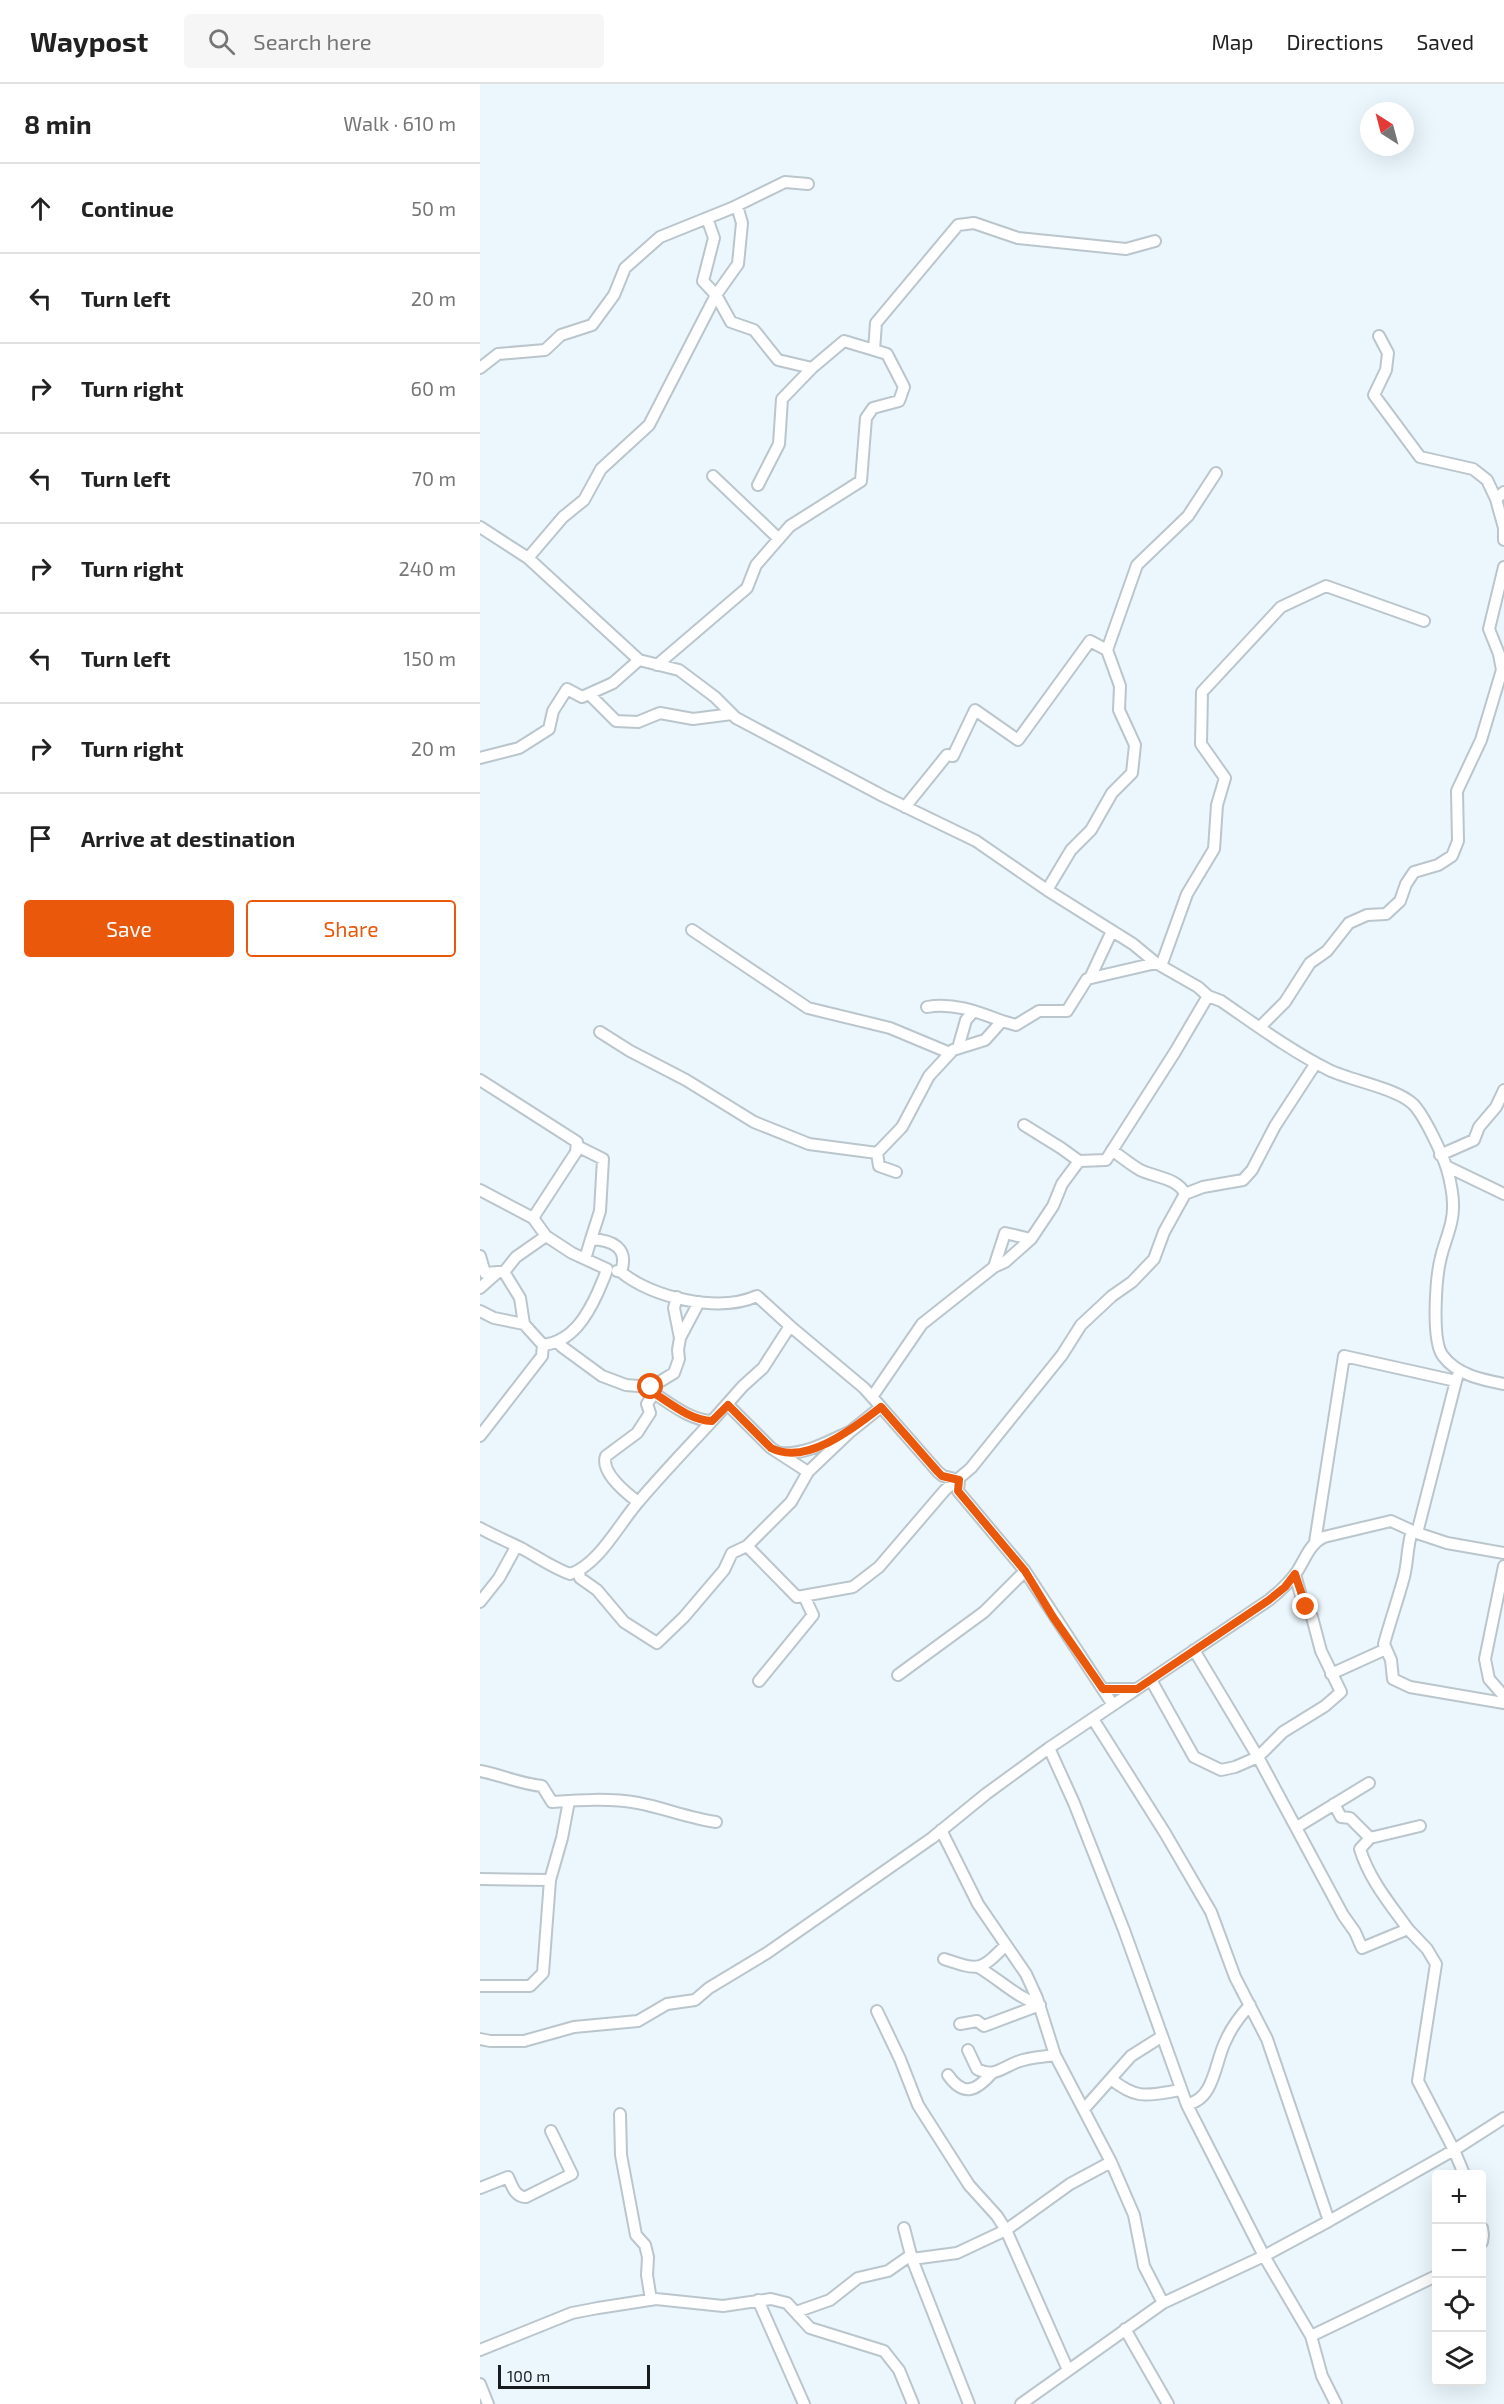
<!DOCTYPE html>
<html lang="en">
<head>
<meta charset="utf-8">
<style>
	:root { --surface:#fff; --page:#f6f6f6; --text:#222; --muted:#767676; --line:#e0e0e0; --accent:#ea580c }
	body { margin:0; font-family:"Exo 2",sans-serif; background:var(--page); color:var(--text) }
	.controls { position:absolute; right:18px; bottom:18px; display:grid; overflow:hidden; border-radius:6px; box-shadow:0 6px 24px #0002 }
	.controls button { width:54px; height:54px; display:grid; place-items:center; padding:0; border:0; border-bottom:2px solid var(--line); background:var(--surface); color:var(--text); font:30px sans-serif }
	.compass { position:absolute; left:880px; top:18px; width:54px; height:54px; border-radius:50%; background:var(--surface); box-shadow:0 6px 24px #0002; rotate:324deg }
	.scale { position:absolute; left:18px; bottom:15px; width:152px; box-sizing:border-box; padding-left:6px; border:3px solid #181c1e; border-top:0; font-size:16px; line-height:21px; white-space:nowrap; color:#181c1e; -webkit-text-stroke:4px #ebf7fd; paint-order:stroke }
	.stop { position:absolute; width:18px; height:18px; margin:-14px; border:4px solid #ea580c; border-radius:50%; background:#fff }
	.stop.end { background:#ea580c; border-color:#fff; box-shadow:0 2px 6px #0008 }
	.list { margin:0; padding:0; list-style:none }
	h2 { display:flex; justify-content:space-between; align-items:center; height:78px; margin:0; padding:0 24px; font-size:26px }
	h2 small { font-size:20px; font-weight:400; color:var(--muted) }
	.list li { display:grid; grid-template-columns:39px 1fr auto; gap:18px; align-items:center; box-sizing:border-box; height:90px; padding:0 24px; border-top:2px solid var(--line) }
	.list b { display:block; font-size:22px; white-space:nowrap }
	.list em { font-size:20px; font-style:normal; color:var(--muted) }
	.actions { display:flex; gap:12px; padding:18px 24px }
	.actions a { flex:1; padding:14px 0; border:2px solid var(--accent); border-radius:6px; text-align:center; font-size:21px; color:var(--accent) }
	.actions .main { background:var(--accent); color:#fff }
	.icon { flex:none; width:33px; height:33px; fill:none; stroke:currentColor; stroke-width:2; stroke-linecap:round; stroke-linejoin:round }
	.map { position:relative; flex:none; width:1024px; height:2320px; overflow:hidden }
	header { display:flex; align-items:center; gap:36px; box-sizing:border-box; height:84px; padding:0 30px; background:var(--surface); border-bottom:2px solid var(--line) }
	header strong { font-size:28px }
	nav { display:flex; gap:33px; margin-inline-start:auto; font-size:21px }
	.search { width:420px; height:54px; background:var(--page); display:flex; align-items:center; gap:15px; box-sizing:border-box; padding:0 21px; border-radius:6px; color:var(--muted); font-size:22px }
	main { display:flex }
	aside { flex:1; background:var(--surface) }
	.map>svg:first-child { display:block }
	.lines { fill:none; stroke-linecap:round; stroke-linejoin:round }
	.minor-casing { stroke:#bac6cc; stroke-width:14 }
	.minor { stroke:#fff; stroke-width:10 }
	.route { stroke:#ea580c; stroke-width:8 }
</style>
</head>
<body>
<header>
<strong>Waypost</strong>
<div class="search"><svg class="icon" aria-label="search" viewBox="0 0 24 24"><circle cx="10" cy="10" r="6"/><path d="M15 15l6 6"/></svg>Search here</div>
<nav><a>Map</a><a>Directions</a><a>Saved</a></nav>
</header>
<main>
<aside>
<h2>8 min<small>Walk · 610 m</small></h2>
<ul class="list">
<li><svg class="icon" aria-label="ahead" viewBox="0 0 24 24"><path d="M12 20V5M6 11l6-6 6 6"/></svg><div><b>Continue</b></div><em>50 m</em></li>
<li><svg class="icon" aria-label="left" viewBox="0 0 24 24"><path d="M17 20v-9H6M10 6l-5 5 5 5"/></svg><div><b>Turn left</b></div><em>20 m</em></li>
<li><svg class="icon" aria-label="right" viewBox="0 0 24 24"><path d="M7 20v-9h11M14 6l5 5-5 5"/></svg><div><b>Turn right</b></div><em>60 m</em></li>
<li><svg class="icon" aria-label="left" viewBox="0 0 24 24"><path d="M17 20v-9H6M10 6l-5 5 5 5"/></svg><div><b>Turn left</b></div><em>70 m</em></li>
<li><svg class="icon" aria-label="right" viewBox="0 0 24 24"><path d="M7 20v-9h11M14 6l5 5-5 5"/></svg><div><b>Turn right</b></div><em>240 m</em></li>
<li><svg class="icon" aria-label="left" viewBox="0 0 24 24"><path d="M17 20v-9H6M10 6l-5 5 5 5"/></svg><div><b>Turn left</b></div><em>150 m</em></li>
<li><svg class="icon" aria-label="right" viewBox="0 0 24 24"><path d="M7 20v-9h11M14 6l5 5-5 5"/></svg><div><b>Turn right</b></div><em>20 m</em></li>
<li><svg class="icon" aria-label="arrive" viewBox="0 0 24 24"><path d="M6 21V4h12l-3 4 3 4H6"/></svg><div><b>Arrive at destination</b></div></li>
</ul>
<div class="actions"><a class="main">Save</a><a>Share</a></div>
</aside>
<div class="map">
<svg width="1024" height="2320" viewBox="0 0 1024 2320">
	<rect width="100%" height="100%" fill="#ebf7fd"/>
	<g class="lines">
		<defs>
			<path id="minor" d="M227,134L234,154L223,197L236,211L251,238L274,246L298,276L332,284
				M899,252L908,269L906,286L894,311L940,373L993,385L1007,396L1016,415
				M0,284L18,270L65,266L81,251L112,241L134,211L145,184L180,153L252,124L305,98L328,100
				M233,392L299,455
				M278,401L299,360L302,315L332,284L364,257L394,266L396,239L478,141L494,139L538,154L646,165L675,157
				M1024,408L1016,415L1024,444V456
				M0,443L48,474L159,576L199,586L235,613L256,634L403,712L496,757L567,806L653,860L676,879L718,903L728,912L741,917C776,941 811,967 849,986C872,997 916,1004 933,1020C944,1031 962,1069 967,1085C970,1096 973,1109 973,1120C974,1139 965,1156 961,1173C956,1192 951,1257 963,1272C977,1291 1003,1296 1024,1300
				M48,474L83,433L104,416L121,385L169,341L236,211L258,180L262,139L257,122
				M177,581L267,504L276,481L310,442L381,397L386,334L393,324L419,317L424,303L407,270L394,266
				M109,610L136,637L158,638L180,629L213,635L252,630
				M0,674L39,664L69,645L73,627L87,605L102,613L133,599L159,576
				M425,723L467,671L473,672L495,626L538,656L610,557L627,566
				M567,806L591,766L611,746L632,709L652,689L655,661L639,626L640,602L627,566L657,481L708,432L736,389
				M212,846L328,924L410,944L470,969
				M681,882L707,810L734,765L737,721L745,694L721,660L722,608L801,523L846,502L944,537
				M610,894L632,847
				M447,923C473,918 498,928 522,937
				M780,943L805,918L830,879L847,867L869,839L887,831L906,830L920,817L926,800L934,788L958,781L972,772L978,757L977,707L1001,656L1022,586L1019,570L1009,545L1024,483
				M120,948L150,967L206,996L274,1038L329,1060L397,1069L422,1043L449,992L473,966L505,956L522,937L536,941L559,927H587L607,895L676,879
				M478,964L486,936L494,927
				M0,996L97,1058L96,1068L53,1134
				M544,1041L581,1064L599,1077
				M97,1062L123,1075L120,1127L111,1155
				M397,1069L399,1082L416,1088
				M960,1071L994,1056L999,1043L1016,1023L1024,1006
				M966,1082L1024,1110
				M0,1106L53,1134L66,1152
				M705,1110L723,1103L763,1096L772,1086L795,1042L836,979
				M551,1155L573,1122L582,1100L599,1077L626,1076L695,968L728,912
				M0,1172L5,1189L18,1188
				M105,1175L111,1155C133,1156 149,1164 141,1188L137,1187
				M24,1188L36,1173L66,1152L92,1169L127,1185C125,1193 121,1200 118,1208C107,1232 92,1258 63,1261L44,1240
				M141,1188C172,1214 239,1229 277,1212L310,1242L283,1284L263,1302L232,1337C207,1336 185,1315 164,1303
				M0,1204L18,1188H24L40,1214L44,1240L14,1234L0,1227
				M197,1213L194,1224L200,1254
				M310,1242L384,1304L401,1323L371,1347
				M81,1255V1262L122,1292L146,1301L171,1303L194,1289L199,1275L198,1266L200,1254L219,1218
				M392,1313L442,1240L514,1183L525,1149L551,1155L525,1178L514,1183
				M401,1323L458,1388L463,1392L479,1396L478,1407L545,1487L633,1621
				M0,1352L62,1272L63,1261
				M301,1369C326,1371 349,1357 371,1347L328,1388
				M158,1418C146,1409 120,1388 126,1372L157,1349L170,1329L167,1320L174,1309
				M0,1444C14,1452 29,1458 43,1465C59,1474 73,1484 90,1490C119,1481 140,1438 160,1416C183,1389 208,1363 232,1337
				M932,1447C927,1462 928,1477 924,1493C918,1515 910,1538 904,1560L911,1576L913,1595L930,1603L1024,1619
				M937,1449L977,1293
				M835,1458L864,1272L976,1297
				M267,1462L317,1513L373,1503L399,1483L465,1406L491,1384L582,1271L601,1241L632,1212L652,1198L674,1175L684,1148L705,1110C698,1094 674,1093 660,1086C650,1080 641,1073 632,1066
				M1024,1482L1005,1575L1009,1595L1024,1612
				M99,1488L100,1494L117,1506L144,1538L177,1559L204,1533L244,1486L252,1469L267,1462L311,1418L328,1388L291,1364L248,1321
				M0,1518L19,1494L36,1463
				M714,1566L778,1673L863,1831L875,1848L882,1864L928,1845L947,1865L956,1880L938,1997L974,2066L984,2090
				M851,1590L906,1565
				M418,1591L504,1528L545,1487
				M671,1596L714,1673L741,1686L755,1683L778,1673L803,1648L845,1622L861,1608L841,1567L832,1533L821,1512L815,1490
				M279,1597L333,1531L324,1512
				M623,1605H656
				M613,1635L685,1749L731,1828L755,1893L787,1955L849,2137
				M569,1664L594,1719L644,1846L707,2021L784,2172L831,2252L842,2292L856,2320
				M0,1687C21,1691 41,1700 62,1702L72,1718C100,1716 130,1714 158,1719C184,1724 209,1734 236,1738
				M854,1720L861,1733L870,1734L890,1754L880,1765C889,1795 910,1820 928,1845
				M817,1743L889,1699
				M461,1746L498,1820L546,1890L557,1914L575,1971L631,2078L654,2131L664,2182L683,2219
				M890,1754L940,1742
				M0,1795L70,1796L63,1889L50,1902H0
				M70,1796L82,1754L89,1717
				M464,1875C500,1887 500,1887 526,1861
				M498,1883C519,1895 536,1913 560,1921
				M397,1927L420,1975L438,2021L489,2101L517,2132L526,2146L477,2169L432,2175
				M480,1940L497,1937L504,1942L560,1921
				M0,1955L10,1957H44L94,1943L158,1937L187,1920L215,1916L229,1904L287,1869L452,1754L506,1710L569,1664L789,1516C799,1508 808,1500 816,1489C825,1476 829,1460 844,1453L911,1437L937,1449L967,1459L1024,1469
				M488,1966L497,1985C514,1994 521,1984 537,1978C549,1973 563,1973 575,1971
				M468,1991C484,2014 497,2006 512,1989
				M631,1995C658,2017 669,2011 701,2006
				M707,2020C735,2016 735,1976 746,1956C752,1942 760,1932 770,1921
				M604,2025L651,1972L681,1953
				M140,2030L141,2071L156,2151L165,2161L168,2173L167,2191L171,2216
				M0,2104L28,2093C32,2102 35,2113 46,2113L92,2090L71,2047
				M424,2144L432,2175L489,2320
				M1002,2144L1003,2151L1002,2158
				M278,2216L324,2320
				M316,2228L350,2216L378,2194L408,2187L431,2171
				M645,2245L688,2320
				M831,2252L956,2192
				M0,2266L92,2229L118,2224L176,2215L243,2222L291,2215L307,2219L330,2244L404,2267L419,2286L433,2320
				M588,2286L526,2146L590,2100L631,2078
				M0,2300L8,2320
				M541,2320L683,2219L784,2172L849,2137L974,2066L1024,2034"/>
		</defs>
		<use href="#minor" class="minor-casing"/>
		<use href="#minor" class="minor"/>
	</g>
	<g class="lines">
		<path class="route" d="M171,1303H164C186,1315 207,1336 232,1337L248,1321L291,1364C326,1382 374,1344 401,1323L458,1388L462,1392L479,1396L478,1407L545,1487L573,1533L623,1605H657L789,1516L805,1503L815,1490L826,1523"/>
	</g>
</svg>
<div class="controls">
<button>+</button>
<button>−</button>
<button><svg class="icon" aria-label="locate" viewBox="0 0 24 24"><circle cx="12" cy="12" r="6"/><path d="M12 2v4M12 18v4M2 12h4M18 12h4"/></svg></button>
<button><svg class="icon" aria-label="layers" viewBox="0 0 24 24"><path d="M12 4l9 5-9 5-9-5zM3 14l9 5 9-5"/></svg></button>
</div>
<svg class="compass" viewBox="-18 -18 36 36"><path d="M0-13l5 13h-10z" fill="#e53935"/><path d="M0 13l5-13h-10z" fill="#767676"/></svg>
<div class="scale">100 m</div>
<div class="stop" style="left:171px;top:1303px"></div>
<div class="stop end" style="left:826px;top:1523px"></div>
</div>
</main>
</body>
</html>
